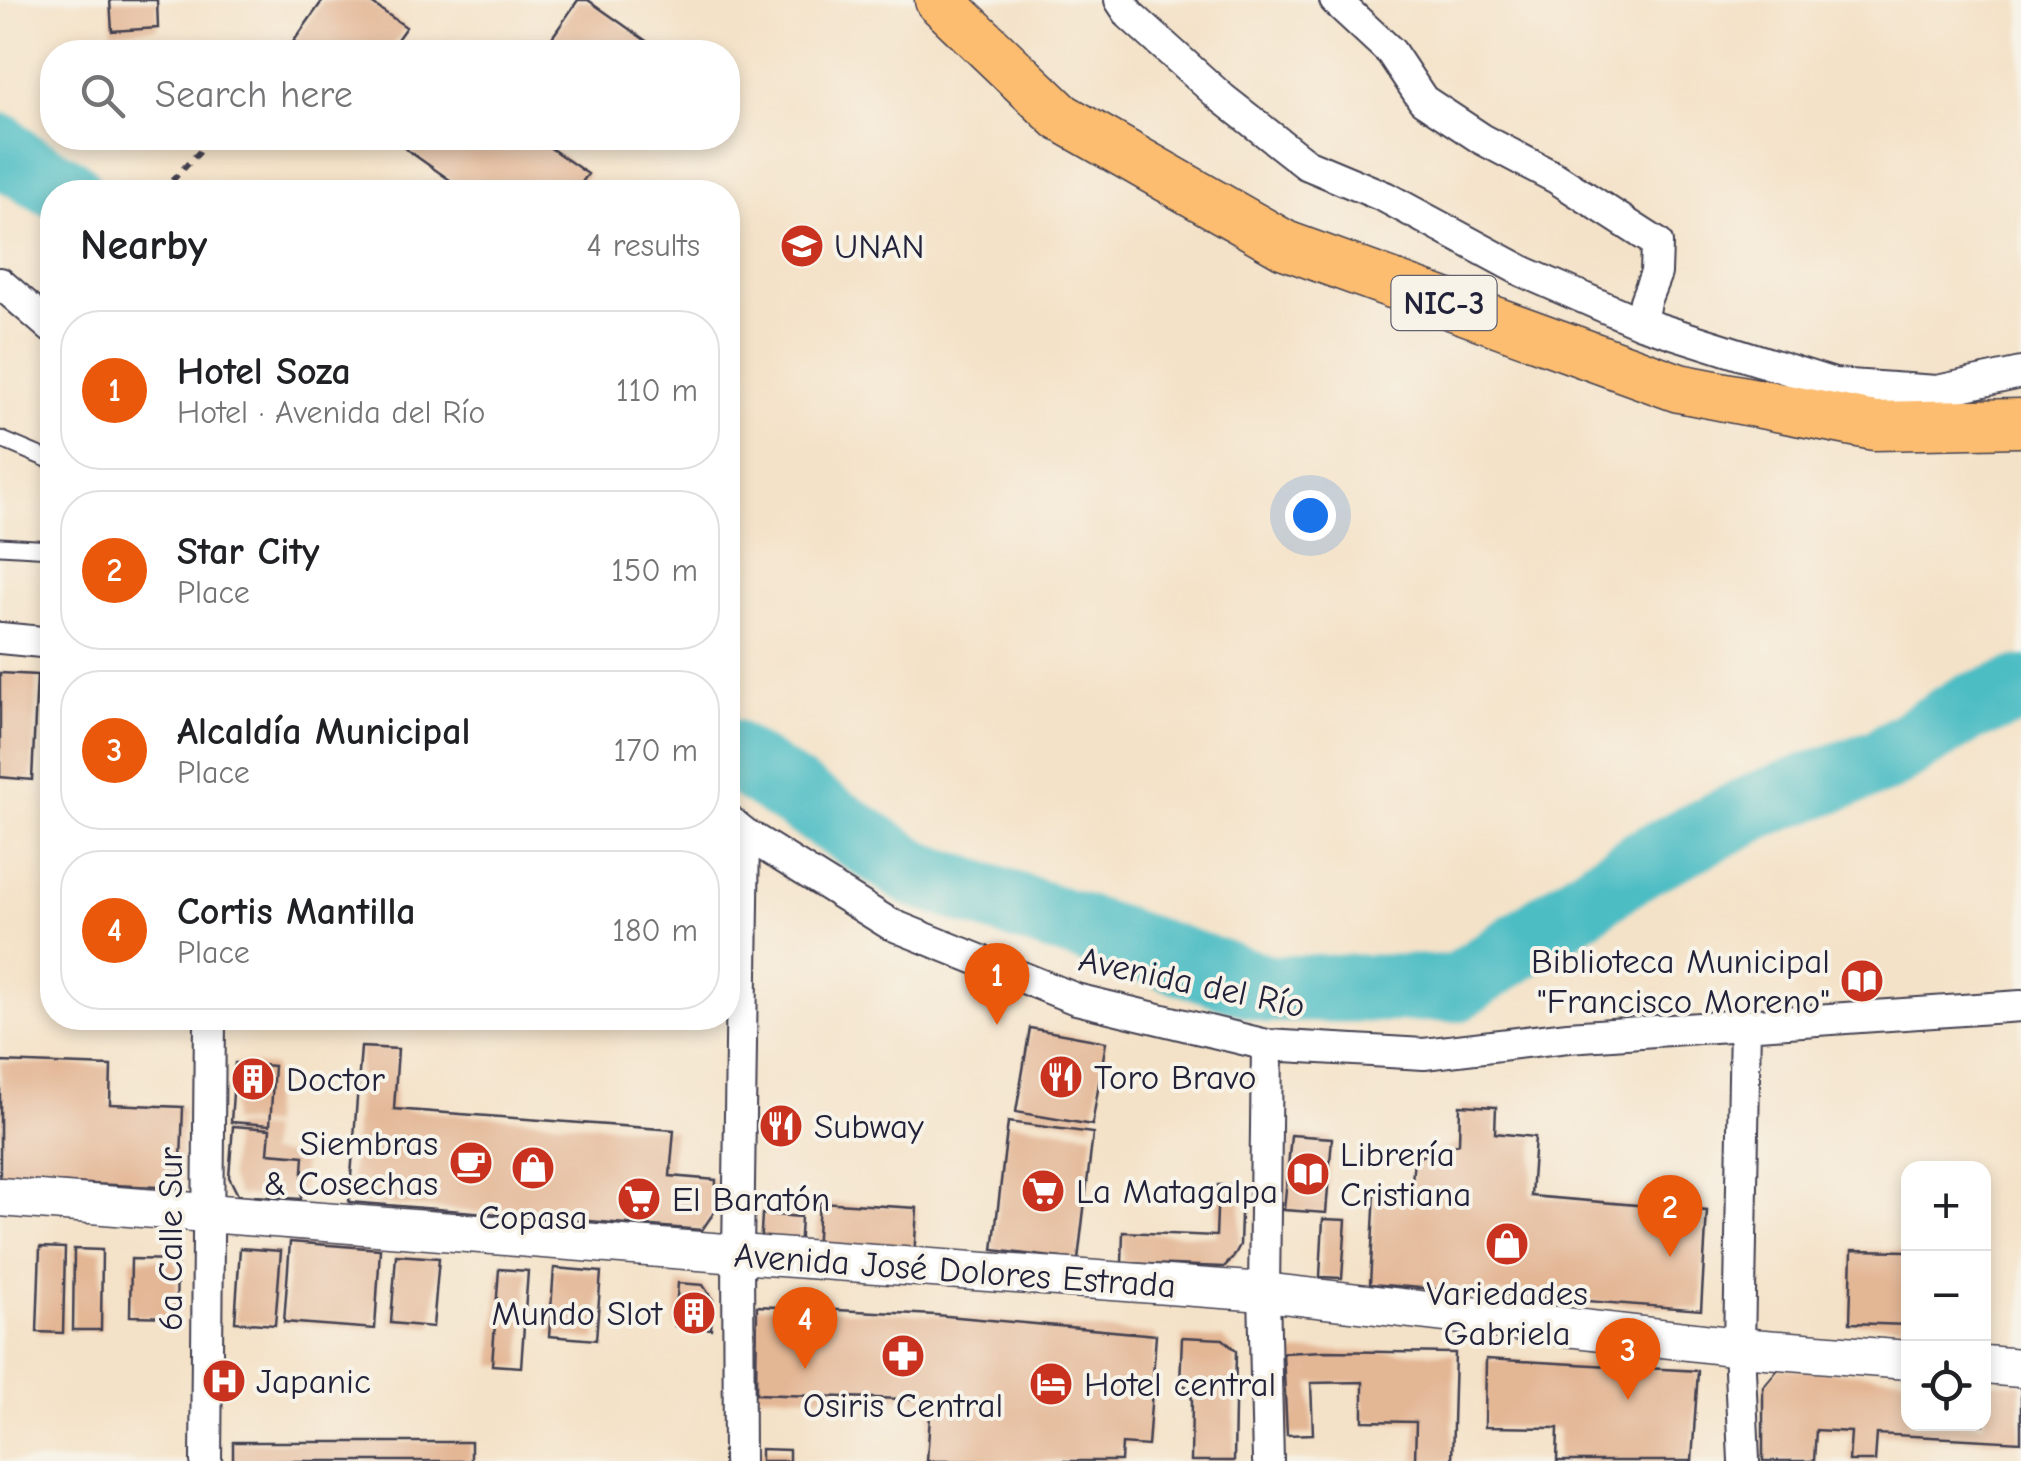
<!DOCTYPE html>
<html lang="en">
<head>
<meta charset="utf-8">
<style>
	:root { --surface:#fff; --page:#f2f2f2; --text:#202124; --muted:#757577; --line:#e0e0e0; --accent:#ea580c }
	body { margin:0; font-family:"Comic Neue",sans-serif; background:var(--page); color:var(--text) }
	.controls { position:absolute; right:30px; bottom:30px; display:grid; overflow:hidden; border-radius:20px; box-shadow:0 5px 15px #0003 }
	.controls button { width:90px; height:90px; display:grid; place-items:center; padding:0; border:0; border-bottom:2px solid var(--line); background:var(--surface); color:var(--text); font:50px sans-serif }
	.you { position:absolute; left:1310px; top:515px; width:35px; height:35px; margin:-25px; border:8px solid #fff; border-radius:50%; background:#1a73e8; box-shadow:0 0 0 15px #1a73e833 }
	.badge { display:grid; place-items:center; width:65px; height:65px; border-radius:50%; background:var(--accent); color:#fff; font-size:32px; font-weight:700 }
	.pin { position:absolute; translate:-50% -82px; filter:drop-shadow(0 2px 5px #0008) }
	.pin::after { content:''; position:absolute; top:52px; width:35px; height:30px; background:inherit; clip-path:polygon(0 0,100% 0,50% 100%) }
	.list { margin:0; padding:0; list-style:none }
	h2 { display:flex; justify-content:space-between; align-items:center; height:130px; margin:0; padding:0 40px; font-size:42px }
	h2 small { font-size:32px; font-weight:400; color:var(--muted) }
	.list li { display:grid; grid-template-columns:65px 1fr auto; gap:30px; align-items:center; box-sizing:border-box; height:160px; margin:0 20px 20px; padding:0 20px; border:2px solid var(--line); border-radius:40px }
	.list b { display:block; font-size:38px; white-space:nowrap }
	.list p { margin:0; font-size:32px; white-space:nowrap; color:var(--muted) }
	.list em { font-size:32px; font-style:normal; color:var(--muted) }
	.icon { flex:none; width:55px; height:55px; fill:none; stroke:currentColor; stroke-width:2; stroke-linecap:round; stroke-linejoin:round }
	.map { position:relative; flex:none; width:2021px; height:1461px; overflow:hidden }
	.search { position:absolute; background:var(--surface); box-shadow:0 5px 15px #0003; left:40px; top:40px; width:700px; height:110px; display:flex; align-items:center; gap:25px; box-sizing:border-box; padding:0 35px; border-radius:40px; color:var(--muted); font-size:38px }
	.panel { position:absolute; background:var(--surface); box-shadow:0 5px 15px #0003; left:40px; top:180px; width:700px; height:850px; border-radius:40px }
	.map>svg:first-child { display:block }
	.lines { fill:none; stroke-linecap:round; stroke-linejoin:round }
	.stream { stroke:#4ebdc4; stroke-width:11 }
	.river { stroke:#4ebdc4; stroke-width:68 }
	.building { fill:#e3b694 }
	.service-casing { stroke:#423f50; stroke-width:19 }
	.minor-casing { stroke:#423f50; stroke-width:34 }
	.tertiary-casing { stroke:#423f50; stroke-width:41 }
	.primary-casing { stroke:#423f50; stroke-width:51 }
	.path { stroke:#423f50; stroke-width:6; stroke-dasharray:8 8; stroke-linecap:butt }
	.service { stroke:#fff; stroke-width:15 }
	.minor { stroke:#fff; stroke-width:30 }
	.tertiary { stroke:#fff; stroke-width:38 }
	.primary { stroke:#fcbd6f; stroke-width:48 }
	.labels { text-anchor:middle; stroke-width:8; stroke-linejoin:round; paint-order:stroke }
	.shield { fill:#f7f3e8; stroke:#62616f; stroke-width:2.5 }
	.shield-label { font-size:32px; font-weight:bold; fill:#22223b }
	.poi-label { font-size:35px; fill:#22223b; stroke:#f7f3e8; text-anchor:start }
	.street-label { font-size:35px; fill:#22223b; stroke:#f7f3e8 }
</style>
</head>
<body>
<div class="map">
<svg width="2021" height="1461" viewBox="0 0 2021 1461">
	<rect width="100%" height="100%" fill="#f7f3e8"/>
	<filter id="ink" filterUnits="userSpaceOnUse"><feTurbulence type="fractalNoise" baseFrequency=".01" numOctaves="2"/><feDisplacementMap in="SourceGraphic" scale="20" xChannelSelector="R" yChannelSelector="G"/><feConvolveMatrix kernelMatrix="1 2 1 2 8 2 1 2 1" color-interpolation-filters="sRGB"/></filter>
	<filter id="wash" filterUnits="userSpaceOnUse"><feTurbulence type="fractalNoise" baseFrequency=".0048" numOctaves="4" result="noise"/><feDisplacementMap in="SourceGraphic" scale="40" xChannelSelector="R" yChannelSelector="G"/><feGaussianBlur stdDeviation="2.25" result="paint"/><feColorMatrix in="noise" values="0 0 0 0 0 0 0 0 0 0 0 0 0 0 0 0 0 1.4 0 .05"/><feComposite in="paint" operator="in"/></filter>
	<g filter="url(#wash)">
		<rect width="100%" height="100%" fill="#f4e2c8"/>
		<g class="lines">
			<path class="stream" d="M1267,1019L1268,989"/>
			<path class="river" d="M0,147L17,162L69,192
				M728,752L916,874L1268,989L1456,988L1642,863L1761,804L1882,761L1966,709L2021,690"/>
		</g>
		<g id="blocks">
			<path class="building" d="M110,0H157L158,28L112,31Z
				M323,0H367L406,27L388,52H286Z
				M578,0H588L662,52H542Z
				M409,138H536L588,174L575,192H467L403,147Z
				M0,673L37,675L32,780L0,777Z
				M1030,1028L1106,1042L1092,1125L1016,1112Z
				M361,1047L398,1049L394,1109L674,1130L670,1176L716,1180L715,1211L702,1230L349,1202Z
				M0,1062L111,1066L110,1104L183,1107L180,1188L0,1180Z
				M235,1063L274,1066L270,1125L231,1122Z
				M1460,1105L1496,1107L1495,1133L1535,1137L1531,1196L1707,1211L1701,1310L1370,1284L1375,1191L1411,1193L1414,1159L1459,1143Z
				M1008,1122L1093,1133L1078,1260L993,1250Z
				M233,1126L270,1129L268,1153L304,1156L301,1199L238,1195L229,1177Z
				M1291,1135L1332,1138L1326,1213L1284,1210Z
				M1218,1185H1242L1240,1245L1233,1258L1224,1267L1122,1263L1123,1232L1216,1236Z
				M819,1202L917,1208L914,1258L816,1252Z
				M762,1214L801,1217L799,1252L760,1249Z
				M1323,1219L1346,1220L1342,1278L1320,1277Z
				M290,1242L380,1249L375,1329L284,1322Z
				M40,1247L65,1248L63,1333L37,1332Z
				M240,1248L281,1251L275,1325L235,1322Z
				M74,1249L102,1250L101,1330H73Z
				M1852,1250L1908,1251V1325L1850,1323Z
				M396,1255L439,1258L433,1327L391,1323Z
				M131,1259L177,1260L176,1317L130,1316Z
				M554,1268L601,1272L596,1340L549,1336Z
				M499,1269L528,1271L521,1367L492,1365Z
				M678,1283L703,1285L713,1300L711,1329L675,1326Z
				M757,1306L936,1315L1156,1335L1148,1446L1122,1444L1121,1461H927L931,1400L756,1394Z
				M1182,1337L1223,1339L1236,1351L1234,1461H1191L1192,1400L1190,1388L1180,1384Z
				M1324,1351L1455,1353L1452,1461H1415L1416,1422L1363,1421V1382L1311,1383L1313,1434L1287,1435L1283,1353Z
				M1486,1359L1698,1371L1692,1461H1557L1558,1428L1485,1427Z
				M1779,1368L1908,1377V1424H1984V1382L2021,1384V1442L1877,1434L1875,1461H1849L1851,1432L1816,1430L1814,1461H1763V1387Z
				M233,1442H471V1461H233Z
				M761,1449L789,1450V1461H761Z"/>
		</g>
	</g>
	<g filter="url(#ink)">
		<use href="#blocks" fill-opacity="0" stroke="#423f50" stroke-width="2.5"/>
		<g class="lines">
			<defs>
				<path id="service" d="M0,439L52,461
					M0,546L52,549"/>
				<path id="minor" d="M1120,0L1130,15L1222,98L1306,164L1385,197L1524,272L1641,323L1834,384L1937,391L2021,373
					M1335,0L1391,52L1423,100L1482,139L1556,178L1657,243L1656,273L1645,301L1641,323
					M0,283L52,328
					M0,638L52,643
					M728,820L744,833L890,924L1076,999L1267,1045L1424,1054L1568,1037L2021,1006
					M1267,1045L1264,1292L1268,1461
					M206,1461L210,1018
					M739,1461L738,1254L744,833
					M1744,1461L1739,1347L1745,1024"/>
				<path id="tertiary" d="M0,1197L738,1254L1264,1292L1739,1347L1908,1360
					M1984,1365L2021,1368"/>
				<path id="primary" d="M939,0L1061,117L1285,245L1679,388L1874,426L2021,423"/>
			</defs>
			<use href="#service" class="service-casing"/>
			<use href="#minor" class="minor-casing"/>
			<use href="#tertiary" class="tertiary-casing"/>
			<use href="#primary" class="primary-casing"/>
			<path class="path" d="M161,192L213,138"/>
			<use href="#service" class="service"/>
			<use href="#minor" class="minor"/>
			<use href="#tertiary" class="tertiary"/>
			<use href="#primary" class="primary"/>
		</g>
	</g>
	<defs>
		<symbol id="university-disc" viewBox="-11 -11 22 22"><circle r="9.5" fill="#c8321e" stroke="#f7f3e8"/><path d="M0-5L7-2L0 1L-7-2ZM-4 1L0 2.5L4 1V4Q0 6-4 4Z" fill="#fff"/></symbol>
		<symbol id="library-disc" viewBox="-11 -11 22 22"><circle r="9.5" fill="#c8321e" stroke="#f7f3e8"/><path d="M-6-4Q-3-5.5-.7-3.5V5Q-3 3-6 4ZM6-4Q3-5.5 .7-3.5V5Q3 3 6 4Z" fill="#fff"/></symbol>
		<symbol id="restaurant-disc" viewBox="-11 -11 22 22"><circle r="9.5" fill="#c8321e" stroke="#f7f3e8"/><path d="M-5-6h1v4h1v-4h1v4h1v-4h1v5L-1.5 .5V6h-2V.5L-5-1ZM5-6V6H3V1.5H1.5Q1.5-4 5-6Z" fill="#fff"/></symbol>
		<symbol id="building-disc" viewBox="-11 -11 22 22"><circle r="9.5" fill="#c8321e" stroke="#f7f3e8"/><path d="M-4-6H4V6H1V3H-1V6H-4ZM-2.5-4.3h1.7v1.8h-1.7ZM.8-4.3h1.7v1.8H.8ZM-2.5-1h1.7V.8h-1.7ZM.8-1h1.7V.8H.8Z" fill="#fff"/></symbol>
		<symbol id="cafe-disc" viewBox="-11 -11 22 22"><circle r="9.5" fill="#c8321e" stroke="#f7f3e8"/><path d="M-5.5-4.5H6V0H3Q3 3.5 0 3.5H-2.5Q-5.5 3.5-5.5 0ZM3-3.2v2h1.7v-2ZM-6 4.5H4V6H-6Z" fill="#fff"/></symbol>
		<symbol id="shop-disc" viewBox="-11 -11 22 22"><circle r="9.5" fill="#c8321e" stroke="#f7f3e8"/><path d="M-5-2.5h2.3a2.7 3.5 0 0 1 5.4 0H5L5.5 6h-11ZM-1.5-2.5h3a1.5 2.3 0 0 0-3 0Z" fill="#fff"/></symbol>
		<symbol id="supermarket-disc" viewBox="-11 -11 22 22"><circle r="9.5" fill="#c8321e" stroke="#f7f3e8"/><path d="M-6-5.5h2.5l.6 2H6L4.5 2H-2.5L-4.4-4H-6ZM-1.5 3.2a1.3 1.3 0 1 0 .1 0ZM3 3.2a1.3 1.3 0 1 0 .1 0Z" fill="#fff"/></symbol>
		<symbol id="pharmacy-disc" viewBox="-11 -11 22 22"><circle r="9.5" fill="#c8321e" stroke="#f7f3e8"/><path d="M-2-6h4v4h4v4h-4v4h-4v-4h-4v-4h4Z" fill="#fff"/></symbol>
		<symbol id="hospital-disc" viewBox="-11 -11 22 22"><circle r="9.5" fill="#c8321e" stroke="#f7f3e8"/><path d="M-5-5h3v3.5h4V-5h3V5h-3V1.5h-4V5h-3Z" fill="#fff"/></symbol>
		<symbol id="hotel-disc" viewBox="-11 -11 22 22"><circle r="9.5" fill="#c8321e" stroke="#f7f3e8"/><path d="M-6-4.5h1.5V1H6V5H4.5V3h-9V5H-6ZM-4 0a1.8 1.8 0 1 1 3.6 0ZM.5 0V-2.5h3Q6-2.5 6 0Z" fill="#fff"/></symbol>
	</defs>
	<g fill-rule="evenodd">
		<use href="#university-disc" x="777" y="221" width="50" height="50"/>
		<use href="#library-disc" x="1837" y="956" width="50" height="50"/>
		<use href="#restaurant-disc" x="1036" y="1052" width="50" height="50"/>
		<use href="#building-disc" x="228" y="1054" width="50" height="50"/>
		<use href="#restaurant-disc" x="756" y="1101" width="50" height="50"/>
		<use href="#cafe-disc" x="446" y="1138" width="50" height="50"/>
		<use href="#shop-disc" x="508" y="1143" width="50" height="50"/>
		<use href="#library-disc" x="1283" y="1149" width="50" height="50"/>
		<use href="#supermarket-disc" x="1018" y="1166" width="50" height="50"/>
		<use href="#supermarket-disc" x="614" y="1174" width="50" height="50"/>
		<use href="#shop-disc" x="1482" y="1219" width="50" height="50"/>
		<use href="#building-disc" x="669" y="1288" width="50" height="50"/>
		<use href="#pharmacy-disc" x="878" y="1331" width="50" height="50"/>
		<use href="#hospital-disc" x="199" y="1356" width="50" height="50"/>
		<use href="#hotel-disc" x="1026" y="1359" width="50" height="50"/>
	</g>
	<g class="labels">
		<rect class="shield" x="1391.5" y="276" width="105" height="54" rx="8"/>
		<g class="shield-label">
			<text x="1444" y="314">NIC-3</text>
		</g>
		<g class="poi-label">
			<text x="834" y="258">UNAN</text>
			<text x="1830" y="973" text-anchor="end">Biblioteca Municipal<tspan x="1830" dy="40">"Francisco Moreno"</tspan></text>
			<text x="1094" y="1089">Toro Bravo</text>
			<text x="286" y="1091">Doctor</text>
			<text x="814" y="1138">Subway</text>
			<text x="438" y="1155" text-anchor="end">Siembras<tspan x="438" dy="40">&amp; Cosechas</tspan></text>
			<text x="1340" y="1166">Librería<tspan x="1340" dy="40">Cristiana</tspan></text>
			<text x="1076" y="1203">La Matagalpa</text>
			<text x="672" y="1211">El Baratón</text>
			<text x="533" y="1229" text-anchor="middle">Copasa</text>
			<text x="1507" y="1305" text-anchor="middle">Variedades<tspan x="1507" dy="40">Gabriela</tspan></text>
			<text x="662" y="1325" text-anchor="end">Mundo Slot</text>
			<text x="256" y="1393">Japanic</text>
			<text x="1084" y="1396">Hotel central</text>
			<text x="903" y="1417" text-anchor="middle">Osiris Central</text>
		</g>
		<g class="street-label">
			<text transform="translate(1192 982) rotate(12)" y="12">Avenida del Río</text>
			<text transform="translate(170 1239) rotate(-90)" y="12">6a Calle Sur</text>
			<text transform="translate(955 1270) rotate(4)" y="12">Avenida José Dolores Estrada</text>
		</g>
	</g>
</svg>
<div class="controls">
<button>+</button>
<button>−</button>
<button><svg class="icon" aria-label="locate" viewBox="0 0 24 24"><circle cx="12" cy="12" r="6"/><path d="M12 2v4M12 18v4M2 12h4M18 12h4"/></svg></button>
</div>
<div class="you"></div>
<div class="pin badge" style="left:997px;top:1025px">1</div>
<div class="pin badge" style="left:1670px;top:1257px">2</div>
<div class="pin badge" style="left:1628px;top:1400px">3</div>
<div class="pin badge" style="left:805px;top:1369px">4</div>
<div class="search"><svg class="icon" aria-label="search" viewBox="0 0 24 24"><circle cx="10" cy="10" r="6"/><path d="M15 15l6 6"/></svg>Search here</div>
<section class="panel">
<h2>Nearby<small>4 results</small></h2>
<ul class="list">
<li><span class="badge">1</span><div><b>Hotel Soza</b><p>Hotel · Avenida del Río</p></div><em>110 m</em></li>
<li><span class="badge">2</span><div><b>Star City</b><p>Place</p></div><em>150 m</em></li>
<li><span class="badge">3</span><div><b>Alcaldía Municipal</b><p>Place</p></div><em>170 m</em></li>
<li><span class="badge">4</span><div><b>Cortis Mantilla</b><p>Place</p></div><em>180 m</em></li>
</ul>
</section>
</div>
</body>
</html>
